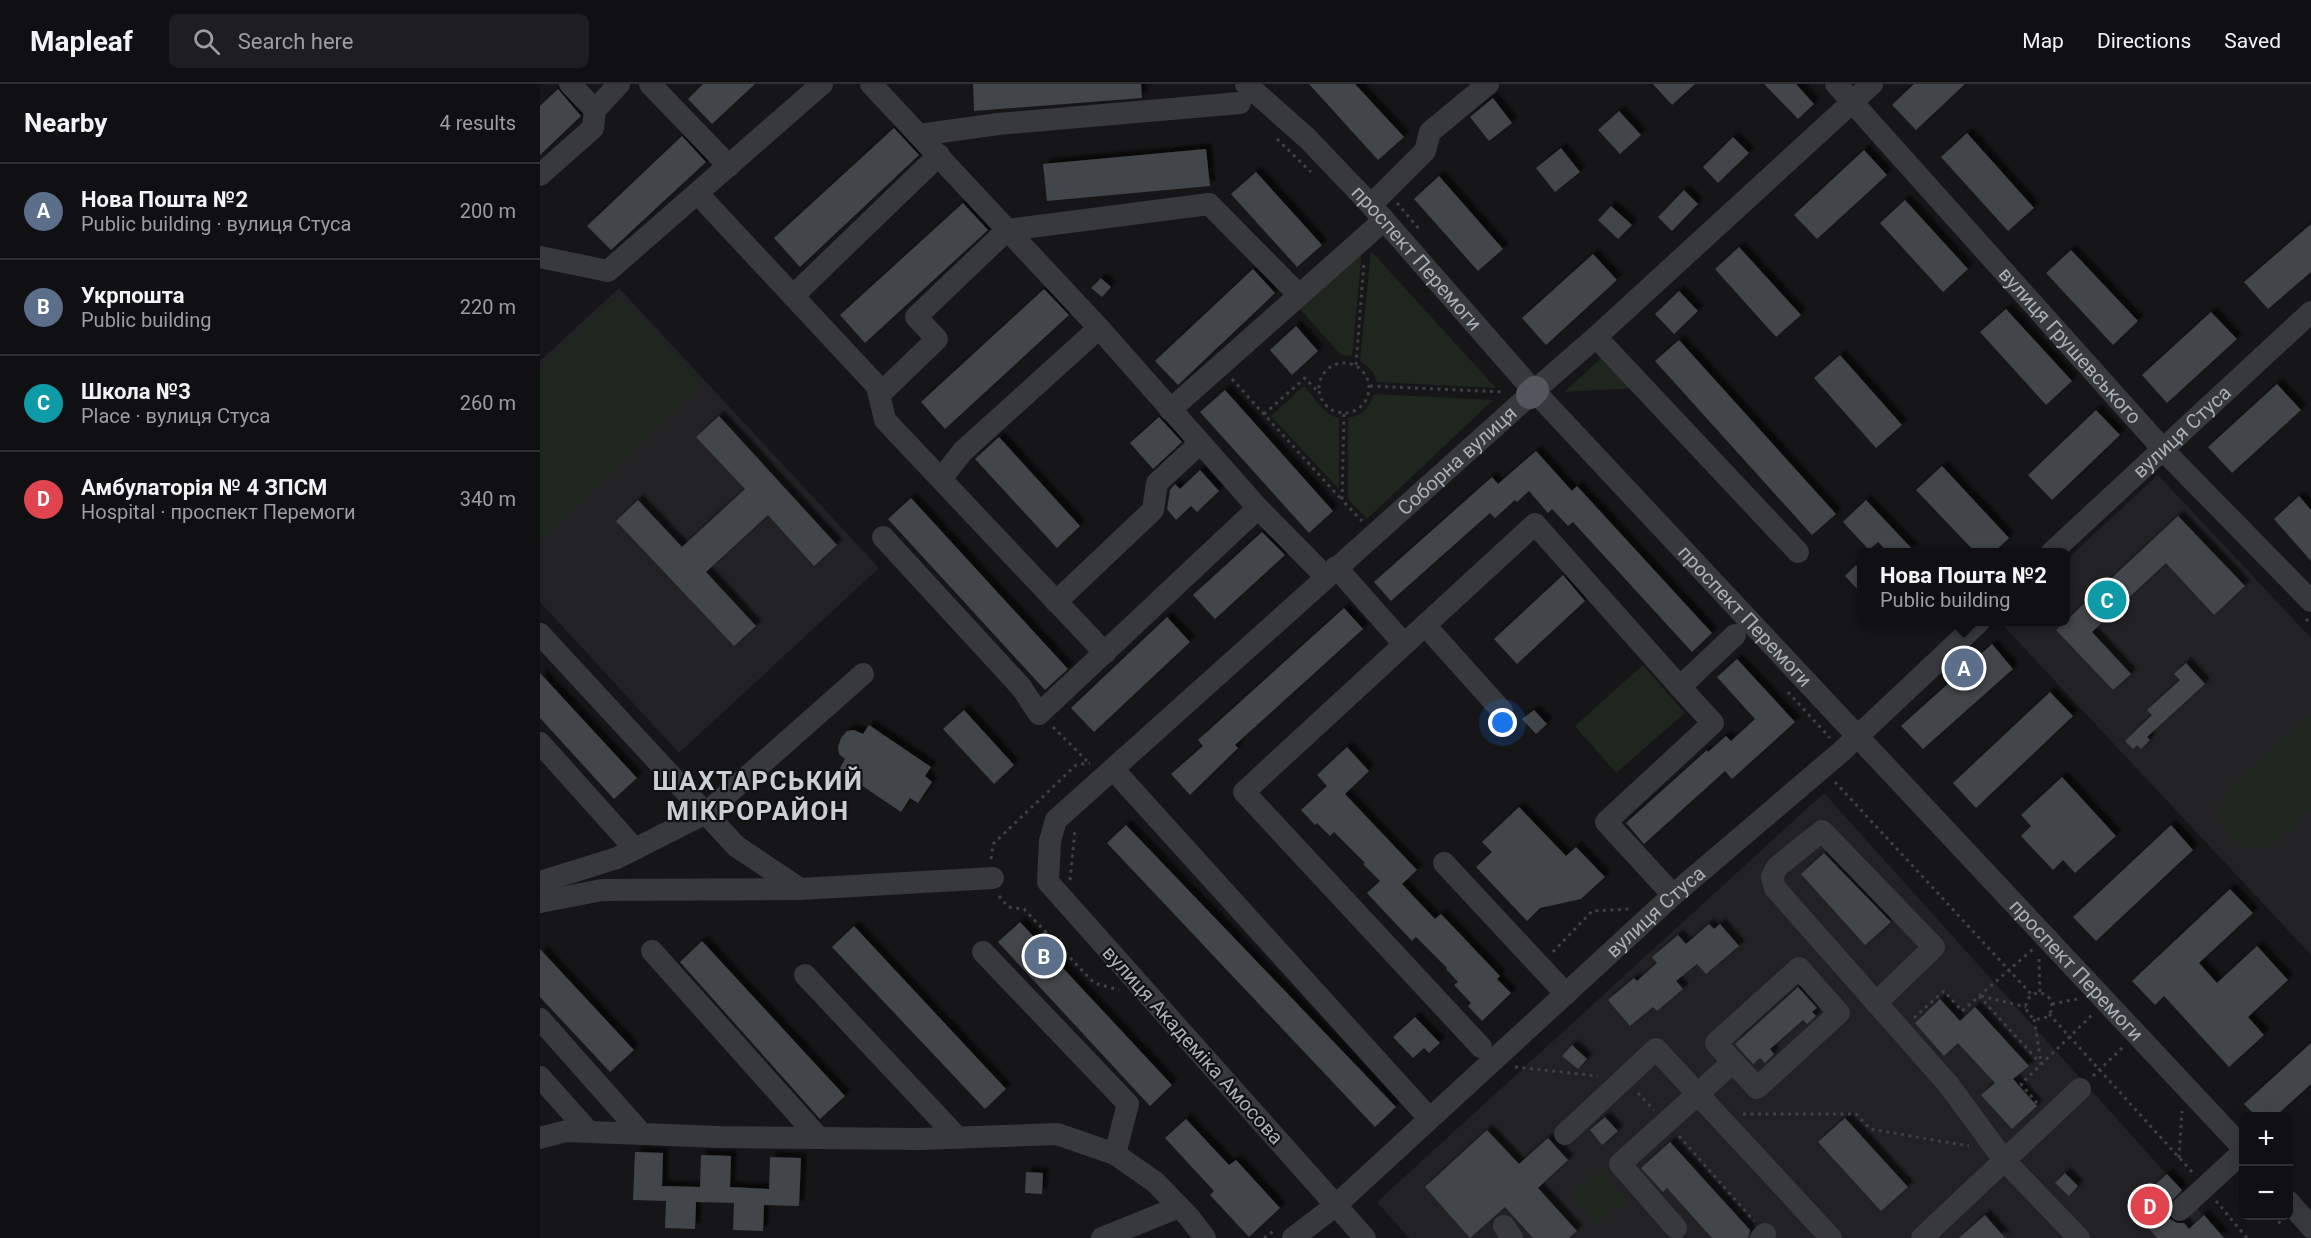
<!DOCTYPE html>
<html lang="en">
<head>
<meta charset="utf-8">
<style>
	:root { --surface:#101012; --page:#1e1e20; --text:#f1f3f6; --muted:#9c9d9f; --line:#303032; --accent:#d93025 }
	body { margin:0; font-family:Roboto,sans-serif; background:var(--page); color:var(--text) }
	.controls { position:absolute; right:18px; bottom:18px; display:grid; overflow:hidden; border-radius:9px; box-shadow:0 6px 24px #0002 }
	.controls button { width:54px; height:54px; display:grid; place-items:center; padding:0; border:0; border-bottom:2px solid var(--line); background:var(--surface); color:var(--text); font:30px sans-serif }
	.you { position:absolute; left:963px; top:639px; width:21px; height:21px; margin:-15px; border:4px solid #fff; border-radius:50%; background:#1a73e8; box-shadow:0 0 0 9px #1a73e833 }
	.badge { display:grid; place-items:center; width:39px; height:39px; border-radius:50%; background:var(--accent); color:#fff; font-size:20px; font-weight:700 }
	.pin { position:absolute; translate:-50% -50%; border:3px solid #fff; box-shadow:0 2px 6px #0006 }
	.popup { position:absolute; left:1317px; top:464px; width:213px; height:78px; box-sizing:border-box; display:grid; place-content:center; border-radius:9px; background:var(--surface); filter:drop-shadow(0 2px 4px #0005); font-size:20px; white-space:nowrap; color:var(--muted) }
	.popup b { font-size:22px; color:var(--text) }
	.popup::after { content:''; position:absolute; left:50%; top:100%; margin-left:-12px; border:12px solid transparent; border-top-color:var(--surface) }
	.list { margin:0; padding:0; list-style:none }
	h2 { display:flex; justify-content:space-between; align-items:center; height:78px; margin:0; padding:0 24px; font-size:26px }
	h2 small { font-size:20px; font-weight:400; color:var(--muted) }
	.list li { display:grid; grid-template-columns:39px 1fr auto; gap:18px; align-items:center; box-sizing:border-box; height:96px; padding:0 24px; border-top:2px solid var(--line) }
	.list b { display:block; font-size:22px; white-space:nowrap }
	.list p { margin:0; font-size:20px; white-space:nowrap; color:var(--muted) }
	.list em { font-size:20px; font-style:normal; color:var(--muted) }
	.icon { flex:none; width:33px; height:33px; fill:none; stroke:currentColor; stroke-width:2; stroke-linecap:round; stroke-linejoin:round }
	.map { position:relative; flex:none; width:1771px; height:1154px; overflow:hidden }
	header { display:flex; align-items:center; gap:36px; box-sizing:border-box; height:84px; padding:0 30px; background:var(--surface); border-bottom:2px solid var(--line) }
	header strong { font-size:28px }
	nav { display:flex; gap:33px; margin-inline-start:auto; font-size:21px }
	.search { width:420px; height:54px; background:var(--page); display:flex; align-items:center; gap:15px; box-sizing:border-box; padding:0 21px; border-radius:9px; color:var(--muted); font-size:22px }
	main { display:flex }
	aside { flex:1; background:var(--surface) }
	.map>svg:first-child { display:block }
	.built { fill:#222225 }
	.green { fill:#1e261e }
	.building { fill:#424448; filter:url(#shadow) }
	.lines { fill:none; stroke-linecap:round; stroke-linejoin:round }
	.path { stroke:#3d4044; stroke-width:3; stroke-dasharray:3 4.5; stroke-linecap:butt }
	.minor { stroke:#37393d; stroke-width:22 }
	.major { stroke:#53565c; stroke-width:28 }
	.labels { text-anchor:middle; stroke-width:4.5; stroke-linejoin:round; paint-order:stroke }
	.street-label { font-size:20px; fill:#a8afb7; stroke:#111113 }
	.district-label { font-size:26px; font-weight:bold; letter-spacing:1.5px; fill:#c9cdd4; stroke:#111113 }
</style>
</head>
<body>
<header>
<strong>Mapleaf</strong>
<div class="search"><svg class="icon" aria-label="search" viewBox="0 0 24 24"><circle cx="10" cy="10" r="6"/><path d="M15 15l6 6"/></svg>Search here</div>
<nav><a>Map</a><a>Directions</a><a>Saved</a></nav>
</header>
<main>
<aside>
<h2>Nearby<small>4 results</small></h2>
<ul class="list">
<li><span class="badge" style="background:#5c6f8a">A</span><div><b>Нова Пошта №2</b><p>Public building · вулиця Стуса</p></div><em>200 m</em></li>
<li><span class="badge" style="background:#5c6f8a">B</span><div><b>Укрпошта</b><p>Public building</p></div><em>220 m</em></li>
<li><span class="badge" style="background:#0f9aa8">C</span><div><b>Школа №3</b><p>Place · вулиця Стуса</p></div><em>260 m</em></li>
<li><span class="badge" style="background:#e0444e">D</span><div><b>Амбулаторія № 4 ЗПСМ</b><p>Hospital · проспект Перемоги</p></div><em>340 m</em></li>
</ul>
</aside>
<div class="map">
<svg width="1771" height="1154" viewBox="0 0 1771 1154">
	<defs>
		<filter id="shadow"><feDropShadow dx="5.5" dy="-5.5" stdDeviation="1.5" flood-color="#0009"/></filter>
	</defs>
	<rect width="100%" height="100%" fill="#161618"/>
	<path class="built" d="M79,204L339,484L139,669L0,518V277Z
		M1618,391L1771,554V871L1460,538H1526V476Z
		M1284,709L1684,1154H869L837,1118Z"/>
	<path class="green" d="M822,167L812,272L801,271L759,224Z
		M831,167L956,304L837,298L834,289L820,276Z
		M78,211L164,300L0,458V285Z
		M1068,268L1101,304L1024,308Z
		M764,302C776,315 781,329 799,334V405L731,332Z
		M834,310L953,316L827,435L808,415V334C823,331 829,324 834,310Z
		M1103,581L1145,629L1076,689L1035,642Z
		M1771,631V726C1757,738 1742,757 1724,763C1717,766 1708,764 1701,761C1678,752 1676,726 1687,706Z
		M1061,1085L1089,1118L1080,1126L1077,1123L1057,1140L1031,1110Z"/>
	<path class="building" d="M163,0H215L172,40L148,15Z
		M433,0H601L602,14L434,27Z
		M769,0H815L864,53L838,76Z
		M1113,0H1155L1132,21Z
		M1224,0H1256L1274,20L1258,35Z
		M1374,0H1425L1376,46L1352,21Z
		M18,5L41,32L0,71V22Z
		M953,14L972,39L949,57L930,33Z
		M1079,27L1101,51L1080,70L1058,46Z
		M354,44L379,71L260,183L234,154Z
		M1427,49L1494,124L1468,147L1401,73Z
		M142,52L166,78L71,166L47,142Z
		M1193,53L1209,69L1178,99L1163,83Z
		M1021,64L1040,88L1015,108L996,84Z
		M666,65L670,102L507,117L503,80Z
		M1324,66L1347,91L1277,155L1254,131Z
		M716,88L782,161L757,183L691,110Z
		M899,92L963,165L938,187L874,115Z
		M1144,106L1158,120L1132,147L1118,133Z
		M1365,116L1428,185L1403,208L1340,139Z
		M423,119L448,146L325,259L300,231Z
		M1071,122L1092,141L1078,155L1058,136Z
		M1771,140V188L1728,225L1704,198Z
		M1199,163L1261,231L1236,253L1175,185Z
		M1531,166L1598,237L1573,261L1506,189Z
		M1053,170L1077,196L1006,261L982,234Z
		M713,185L735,209L638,301L615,277Z
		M561,194L571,203L562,213L551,204Z
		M504,205L529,231L405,345L381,318Z
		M1139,207L1158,227L1134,250L1115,230Z
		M1466,225L1532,297L1506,321L1440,248Z
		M1671,228L1697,255L1627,319L1602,291Z
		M756,242L778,267L752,291L730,266Z
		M1139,256L1296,430L1272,451L1115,277Z
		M1300,271L1362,341L1336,364L1274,294Z
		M1737,300L1761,326L1692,389L1668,363Z
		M685,306L793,427L769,449L660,328Z
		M1556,326L1580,351L1512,416L1488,391Z
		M179,332L297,461L274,482L228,431L166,488L216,542L194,562L76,437L98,416L142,463L205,405L156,353Z
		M619,333L642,358L613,385L590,359Z
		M459,353L540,442L517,464L435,375Z
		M996,367L1032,407L1037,402L1172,549L1152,568L1033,438L1028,442L1012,425L1008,429L989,407L977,418L975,416L955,434L950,429L851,517L834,498L952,393L958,400Z
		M1402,382L1469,454L1454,468H1435L1376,406Z
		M660,386L679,407L657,428L651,422L636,436L627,425L630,406L635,400L640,405Z
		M1759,412L1771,426V477L1734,435Z
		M371,414L528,585L505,606L348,435Z
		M1326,416L1375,468H1348L1338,458L1329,466L1303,438Z
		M1638,432L1705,502L1674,531L1626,479L1552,548L1591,590L1573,606L1516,546Z
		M722,448L745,471L675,535L653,511Z
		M1316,481L1322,487V510L1305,492Z
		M1023,491L1045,517L977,580L954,555Z
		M804,524L823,545L695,661L698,664L650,711L631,690L663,662L658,656Z
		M627,533L650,558L554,648L531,624Z
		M1452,560L1473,585L1383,665L1361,642Z
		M1197,575L1255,638L1192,695L1185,687L1104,760L1086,739L1167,666L1168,668L1186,652L1191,657L1215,635L1177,593Z
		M1646,579L1665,600L1607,653L1610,656L1601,665L1597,661L1593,665L1585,657L1612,631L1607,626L1640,596L1634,590Z
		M0,589L97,694L74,715L0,634Z
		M1510,608L1533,632L1436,724L1413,699Z
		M424,626L474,681L454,700L403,645Z
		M994,626L1007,640L996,650L982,635Z
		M329,641L391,683L385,692L392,698L378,719L370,714L361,728L299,686L305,675L299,670L298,663L301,654L307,647L314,646L323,650Z
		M807,663L829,687L805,710L877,786L862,800L895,835L901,830L960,892L957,895L971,909L942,937L928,922L931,919L914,901L918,898L906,885L907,884L876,853L872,857L827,809L840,797L823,780L825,779L794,748L790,752L777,739L775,741L761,726L787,702L777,691Z
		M1522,693L1576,752L1535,789L1523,776L1513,786L1481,752L1491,742L1481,731Z
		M979,723L1026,772L1036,763L1065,793L1041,815L1000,824L987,837L936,783L952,768L942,758Z
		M586,741L856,1023L835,1043L567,759Z
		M1631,741L1653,766L1556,857L1533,833Z
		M1284,769L1351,838L1325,861L1261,790Z
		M1690,805L1713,829L1659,879L1677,899L1717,862L1748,896L1708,933L1724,951L1689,983L1624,912L1615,921L1592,897Z
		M480,838L632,1001L610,1022L458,858Z
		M1169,840L1174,845L1180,840L1199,862L1166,890L1157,880L1136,897L1143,905L1117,927L1113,923L1090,942L1068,916L1094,894L1097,897L1117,879L1112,873L1138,851L1146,860Z
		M314,842L466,1005L445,1025L292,863Z
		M162,857L305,1012L280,1035L140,878Z
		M0,865L94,966L70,988L0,913Z
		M1258,903L1277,924L1272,928L1276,932L1267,940L1263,936L1230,965L1234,970L1225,979L1220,974L1213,980L1195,960Z
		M1400,915L1420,937L1435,923L1489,982L1473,995L1497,1022L1472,1045L1441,1011L1455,999L1418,959L1404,972L1375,939Z
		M875,933L900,959L889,969L884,964L873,974L853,953Z
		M1771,959V1000L1736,1032H1716L1704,1020Z
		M1032,961L1047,975L1038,985L1022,972Z
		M1065,1033L1078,1047L1062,1061L1050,1046Z
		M1305,1034L1368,1103L1341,1127L1278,1058Z
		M646,1035L689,1081L696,1076L740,1124L709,1153L670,1111L674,1107L625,1054Z
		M947,1046L979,1080L1008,1054L1028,1076L998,1104L1037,1147L1029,1154H993L965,1123L930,1154L885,1103Z
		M1130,1058L1210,1146L1208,1154H1172L1127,1104L1123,1108L1101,1084Z
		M95,1068L123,1069L122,1102L160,1103L161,1071L191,1072L190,1103L229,1105L230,1073L261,1074L259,1122L224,1121L223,1147L193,1146L194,1119L156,1118L155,1145L125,1144L126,1117L93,1116Z
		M486,1088L503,1089L502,1110L485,1109Z
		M1525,1089L1538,1102L1529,1112L1515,1099Z
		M1627,1090L1642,1106L1627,1121V1128L1630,1135L1637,1139H1644L1649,1145L1664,1131L1684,1154H1617L1590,1123Z
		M1445,1131L1465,1154H1419Z"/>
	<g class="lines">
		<path class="path" d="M737,55L771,88
			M857,119L880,146
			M779 304a25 25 0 1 1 50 0a25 25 0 1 1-50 0Z
			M816,281L824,178
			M692,295L802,416
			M830,302L965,308
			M724,330L765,294L778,308
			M804,330L802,416L822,437
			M1766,535L1771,540
			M1248,608L1290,654
			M513,643L549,679
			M1295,698L1492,911
			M451,775L453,760L536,681L550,679
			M530,796L535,746
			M459,812L468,823L484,825L554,899L579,906
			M1013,868L1052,827L1090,825
			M1499,875L1500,910
			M1486 922a13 13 0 1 1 26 0a13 13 0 1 1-26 0Z
			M1439,912L1501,980
			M1441,912L1486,923
			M1512,920L1537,915
			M1509,930L1653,1089
			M1374,934L1404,907L1422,927L1493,865
			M1494,935L1501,978
			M975,983L1058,992
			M1553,992L1583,963
			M1098,1009L1114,1026
			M1497,1019L1481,1000L1553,930
			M1203,1030H1316L1330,1045L1429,1062
			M1139,1052L1214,1137
			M1639,1074L1642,1027
			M1676,1117L1707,1154
			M1733,1132L1742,1141
			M724,1154L735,1146"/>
		<g class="minor">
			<path d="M30,0L55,26"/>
			<path d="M110,0L189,82"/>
			<path d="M331,0L559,244L718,424"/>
			<path id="s1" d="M706,0L768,55L831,121L984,296L1704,1065"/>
			<path id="s2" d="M1296,0L1630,373L1771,517"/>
			<path d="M379,51L458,40L700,19"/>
			<path d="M0,91L53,44L55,26L79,0"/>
			<path d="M158,110L337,302L345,336L565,569"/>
			<path d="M831,121L885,67L890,48L948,0"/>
			<path d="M0,173L68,187L282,0"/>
			<path d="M253,212L399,71"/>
			<path d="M1056,253L1258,468"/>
			<path d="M995,306L1056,253L1332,0"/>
			<path d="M339,311L397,255L376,233L467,146L669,120L759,211"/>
			<path d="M630,326L844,136"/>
			<path d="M401,395L423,367L559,244"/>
			<path d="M343,453L481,603L499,630L718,424L786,493"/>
			<path id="s3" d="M1512,468L1771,228"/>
			<path d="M796,483L864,560"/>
			<path d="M516,518L613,426L617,399L659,360"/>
			<path d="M885,541L962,627"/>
			<path d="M0,550L196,762L260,805"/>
			<path d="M0,659L95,765"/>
			<path d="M573,685L889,1034"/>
			<path d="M904,779L1026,910"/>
			<path d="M0,798L77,774L166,729L323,590"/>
			<path d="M1133,811L1066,738L1173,639L1140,603"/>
			<path d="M0,818L62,806L260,805L453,794"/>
			<path d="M112,867L279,1054"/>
			<path d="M443,868L588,1020L575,1070"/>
			<path d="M1259,884L1299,929L1217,1004L1176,959Z"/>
			<path d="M265,891L418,1054"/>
			<path d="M1336,919L1394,863L1282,747L1237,783L1232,793L1235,804L1408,1000L1464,1076L1539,1154"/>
			<path d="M0,935L102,1050"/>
			<path d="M941,963L704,708L995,440L1140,603L1195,551"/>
			<path d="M0,993L49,1048"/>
			<path d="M1025,1050L1116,965L1291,1154"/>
			<path d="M0,1054L26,1047L179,1053L380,1055L517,1050L575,1070L615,1098L649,1133L665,1154"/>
			<path d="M1748,1117L1771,1143"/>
			<path d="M1640,1126L1704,1067"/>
			<path d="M964,1142L972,1154"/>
			<path d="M1136,1144L1080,1080L1193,978"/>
			<path d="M562,1154L639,1123"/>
			<path id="s4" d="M753,1154L795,1122L1133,811L1302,667L1439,538"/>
			<path id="s5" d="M825,1154L508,798L510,757L516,736L990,311"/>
			<path d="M1221,1154L1225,1150"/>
			<path d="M1382,1154L1540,1005"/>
		</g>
		<path class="major" d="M990,311L995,306"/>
	</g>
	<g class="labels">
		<g class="street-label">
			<text dy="7" stroke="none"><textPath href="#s1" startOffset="244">проспект Перемоги</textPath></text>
			<text dy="7" stroke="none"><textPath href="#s2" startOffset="351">вулиця Грушевського</textPath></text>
			<text dy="7" stroke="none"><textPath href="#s3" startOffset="177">вулиця Стуса</textPath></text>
			<text dy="7" stroke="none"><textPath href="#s5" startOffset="1078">Соборна вулиця</textPath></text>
			<text dy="7" stroke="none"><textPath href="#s1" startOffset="730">проспект Перемоги</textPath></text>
			<text dy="7" stroke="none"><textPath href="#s4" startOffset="488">вулиця Стуса</textPath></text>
			<text dy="7" stroke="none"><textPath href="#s1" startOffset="1215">проспект Перемоги</textPath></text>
			<text transform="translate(653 961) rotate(48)" y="7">вулиця Академіка Амосова</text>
		</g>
		<g class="district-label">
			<text x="218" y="706">ШАХТАРСЬКИЙ<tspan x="218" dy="30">МІКРОРАЙОН</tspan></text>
		</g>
	</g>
</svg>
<div class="controls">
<button>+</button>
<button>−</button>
</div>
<div class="you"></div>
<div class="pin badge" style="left:1424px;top:584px;background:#5c6f8a">A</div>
<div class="popup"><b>Нова Пошта №2</b>Public building</div>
<div class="pin badge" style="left:504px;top:872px;background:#5c6f8a">B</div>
<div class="pin badge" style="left:1567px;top:516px;background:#0f9aa8">C</div>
<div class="pin badge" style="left:1610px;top:1122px;background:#e0444e">D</div>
</div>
</main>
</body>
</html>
